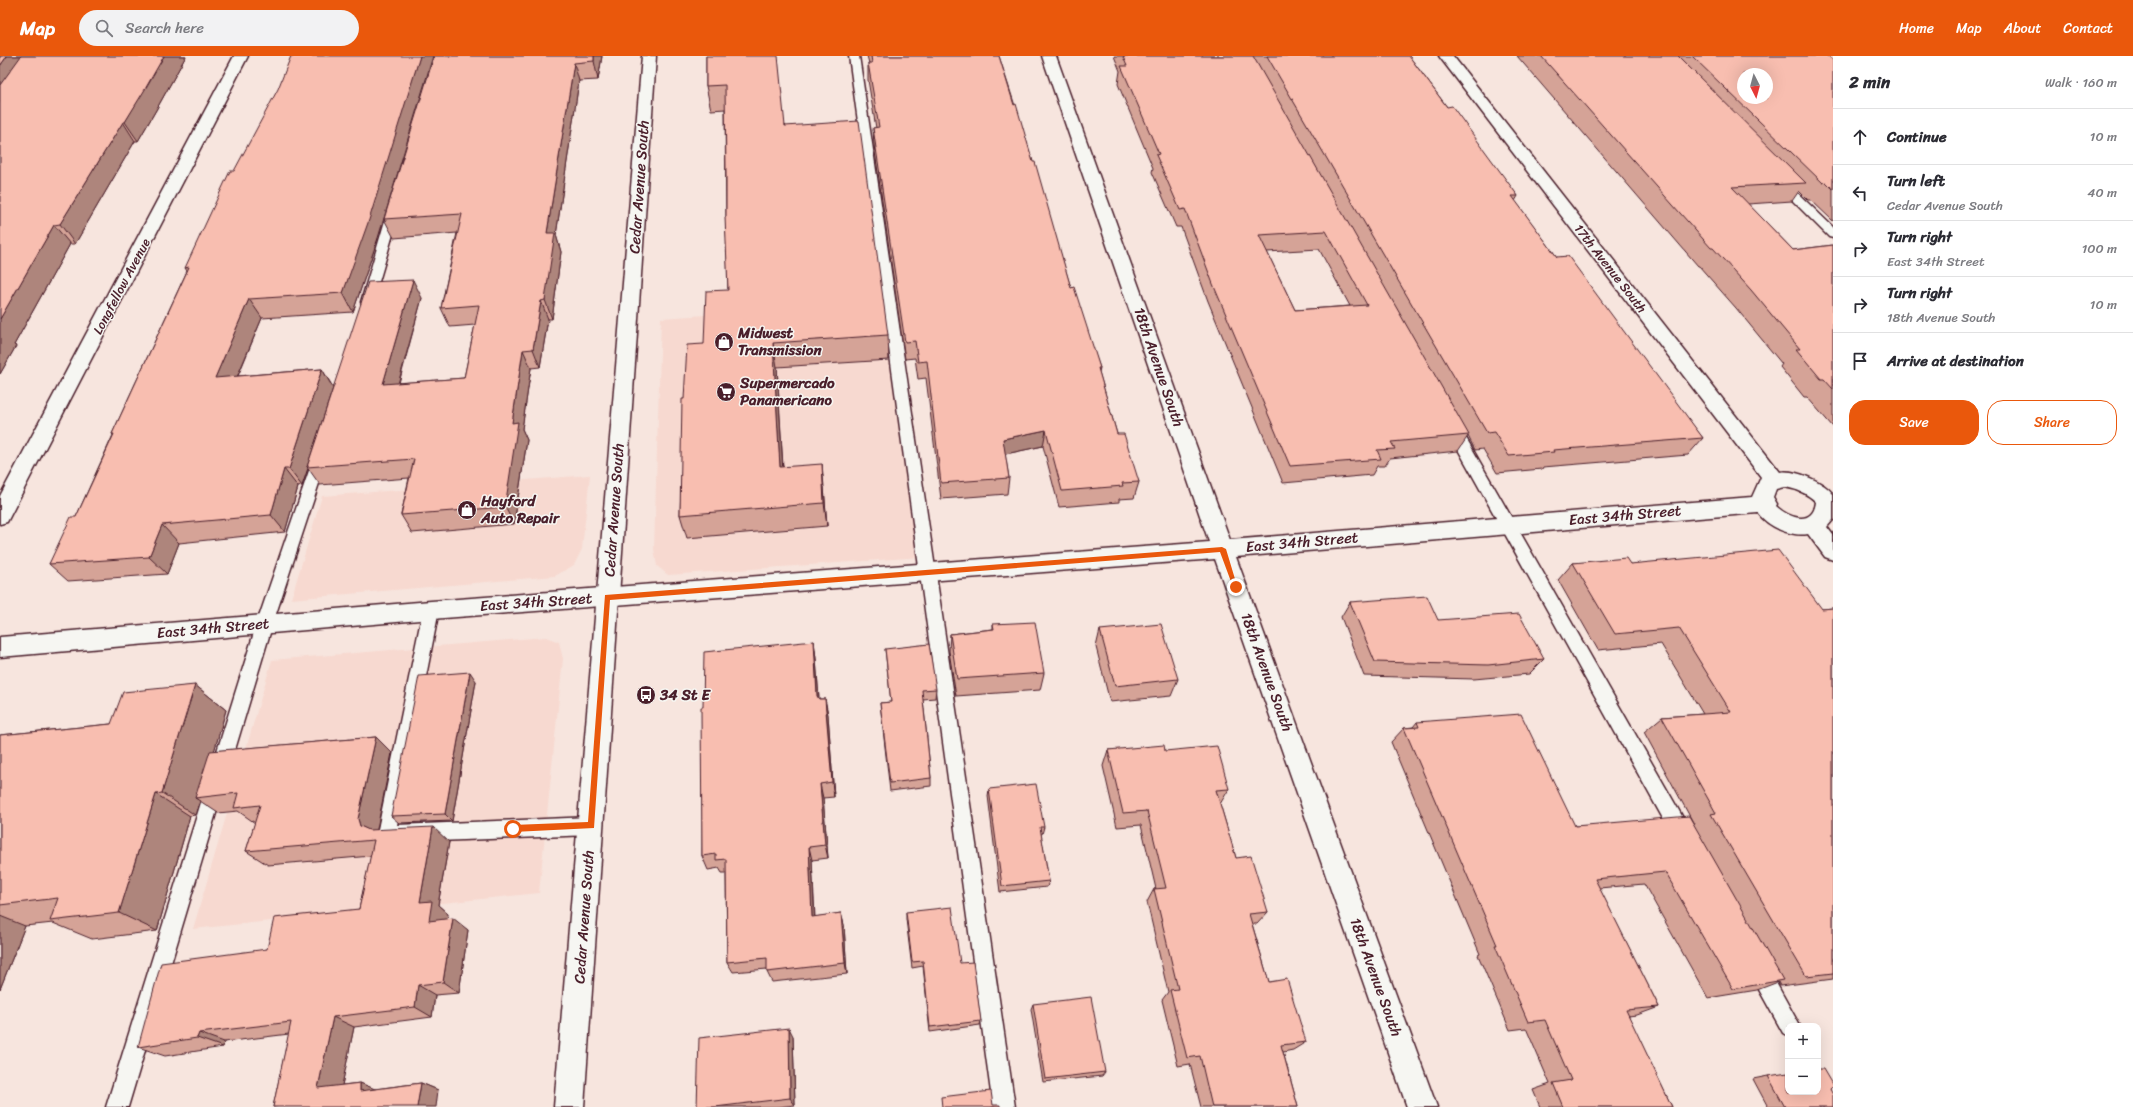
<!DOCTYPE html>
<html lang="en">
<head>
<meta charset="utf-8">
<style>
	:root { --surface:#fff; --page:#f2f2f3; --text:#2b2b33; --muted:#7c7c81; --line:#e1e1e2; --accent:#ea580c }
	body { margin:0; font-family:Sriracha,sans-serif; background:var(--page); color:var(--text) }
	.controls { position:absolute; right:12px; bottom:12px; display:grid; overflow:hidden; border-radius:8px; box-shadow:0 4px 16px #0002 }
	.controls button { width:36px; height:36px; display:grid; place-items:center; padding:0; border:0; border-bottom:1px solid var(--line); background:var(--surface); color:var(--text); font:20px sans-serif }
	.compass { position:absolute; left:1737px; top:12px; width:36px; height:36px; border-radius:50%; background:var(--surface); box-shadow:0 4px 16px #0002; rotate:174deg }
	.stop { position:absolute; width:12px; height:12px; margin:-9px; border:3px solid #ea580c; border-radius:50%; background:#fff }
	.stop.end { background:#ea580c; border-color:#fff; box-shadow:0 1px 4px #0008 }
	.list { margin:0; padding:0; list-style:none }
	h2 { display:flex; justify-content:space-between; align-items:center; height:52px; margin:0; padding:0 16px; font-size:17px }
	h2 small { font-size:13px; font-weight:400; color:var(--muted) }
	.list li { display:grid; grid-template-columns:26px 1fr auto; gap:12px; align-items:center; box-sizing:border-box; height:56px; padding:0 16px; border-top:1px solid var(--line) }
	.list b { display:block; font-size:15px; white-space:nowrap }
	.list p { margin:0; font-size:13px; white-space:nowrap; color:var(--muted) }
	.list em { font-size:13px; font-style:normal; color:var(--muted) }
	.actions { display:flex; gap:8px; padding:12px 16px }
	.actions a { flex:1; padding:9px 0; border:1px solid var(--accent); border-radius:16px; text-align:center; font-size:14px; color:var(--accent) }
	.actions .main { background:var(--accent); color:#fff }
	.icon { flex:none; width:22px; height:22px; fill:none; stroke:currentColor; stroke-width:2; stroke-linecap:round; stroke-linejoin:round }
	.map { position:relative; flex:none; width:1833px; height:1051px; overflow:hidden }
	header { display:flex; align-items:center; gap:24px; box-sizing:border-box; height:56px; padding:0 20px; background:var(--accent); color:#fff }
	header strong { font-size:19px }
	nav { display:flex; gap:22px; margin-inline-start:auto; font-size:14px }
	.search { width:280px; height:36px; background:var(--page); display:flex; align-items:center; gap:10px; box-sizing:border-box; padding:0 14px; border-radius:22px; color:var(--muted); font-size:15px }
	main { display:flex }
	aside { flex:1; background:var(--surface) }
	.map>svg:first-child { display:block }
	.built { fill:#f7d9d0 }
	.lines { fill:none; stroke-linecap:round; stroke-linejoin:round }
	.service-casing { stroke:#4a1f2b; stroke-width:3 }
	.minor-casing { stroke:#4a1f2b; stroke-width:3 }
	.secondary-casing { stroke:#4a1f2b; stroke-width:3 }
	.service { fill:#f6f6f2; fill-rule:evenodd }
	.minor { fill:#f6f6f2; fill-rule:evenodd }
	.secondary { fill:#f6f6f2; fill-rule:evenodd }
	.wall { fill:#d5a397; stroke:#4a1f2b; fill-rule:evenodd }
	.shaded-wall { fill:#ae857b; stroke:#4a1f2b }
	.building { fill:#f8beb0; stroke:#4a1f2b; fill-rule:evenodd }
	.route { fill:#ea580c }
	.labels { text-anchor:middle; stroke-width:3; stroke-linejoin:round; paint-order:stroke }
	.far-street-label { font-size:13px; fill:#4a1f2b; stroke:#f6f6f2 }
	.street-label { font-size:15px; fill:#4a1f2b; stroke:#f6f6f2 }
	.poi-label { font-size:15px; font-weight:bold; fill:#4a1f2b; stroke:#f6f6f2; text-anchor:start }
</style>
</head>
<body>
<header>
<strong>Map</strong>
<div class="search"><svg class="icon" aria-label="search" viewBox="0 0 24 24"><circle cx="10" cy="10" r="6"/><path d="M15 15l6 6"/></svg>Search here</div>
<nav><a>Home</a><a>Map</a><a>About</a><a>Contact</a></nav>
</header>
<main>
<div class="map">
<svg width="1833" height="1051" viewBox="0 0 1833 1051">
	<rect width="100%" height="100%" fill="#f7e5de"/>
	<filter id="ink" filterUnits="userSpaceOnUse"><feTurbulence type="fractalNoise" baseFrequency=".025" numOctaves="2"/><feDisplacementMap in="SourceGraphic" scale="8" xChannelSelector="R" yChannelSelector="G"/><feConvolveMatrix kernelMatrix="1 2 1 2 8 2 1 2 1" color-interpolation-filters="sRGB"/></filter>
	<g filter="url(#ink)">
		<path class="built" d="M886,247L921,501L668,519L657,510L654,493L661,262Z
			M590,419L582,493L574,509L555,520L291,543L322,440Z
			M546,581L559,586L563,603L539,837L193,873L272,604Z"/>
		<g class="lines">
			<defs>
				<path id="service" d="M849,0H859L1015,1051H993Z
					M1780,123L1784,124L1833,171V182L1829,181L1774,126L1776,124Z
					M395,147L401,151L373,246L367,250L362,249L361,246L389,151Z
					M1452,365L1457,366L1690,774L1692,780L1690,786L1683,789L1676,786L1445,370L1447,366Z
					M321,395L326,396L328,400L273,567L128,1051H106L257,567L314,400L316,396Z
					M431,547L437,549L439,554L397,769L591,761L598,764L600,770L598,776L591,779L386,787L379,784L377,778L423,554L425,549Z
					M1757,902L1764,905L1800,970H1788V980L1783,977L1747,912L1750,905Z"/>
				<path id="minor" d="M234,0H248L7,466L0,468V440Z
					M1042,0H1056L1230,484L1752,441L1761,421L1439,0H1453L1780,416C1795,413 1824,426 1833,438V464L1827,471L1833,479V504L1825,501L1808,478C1791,481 1768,471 1758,457L1236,501L1437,1051H1407L1215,503L431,563L0,601V581L431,545L1209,486ZM1784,431C1797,433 1807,437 1816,446C1813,471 1789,462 1776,450L1777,448L1773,441L1776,433Z"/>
				<path id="secondary" d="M642,0H656L584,1051H554Z"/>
			</defs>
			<use href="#service" class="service-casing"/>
			<use href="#minor" class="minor-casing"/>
			<use href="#secondary" class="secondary-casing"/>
			<use href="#service" class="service"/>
			<use href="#minor" class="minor"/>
			<use href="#secondary" class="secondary"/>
		</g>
		<path class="wall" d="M0,0H186L156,54L138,85H135L75,188H70L14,289L16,290L0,318Z
			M434,0H602L598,24L579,25L556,179L561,196L552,263H548L540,311L531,312L522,373L527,384L514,468L412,477L401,459L409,422L320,429L308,412L302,430L298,431L285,476L179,487L167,518L68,525L49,508L76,461L113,379L112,378L187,215L185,212L378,182L353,256L262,262L238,320L322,313L333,331L422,242L399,327L464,322L475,269L450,271L441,252L457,177L394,182L384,163Z
			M706,0L786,70L888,279L889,304L777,311L783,411L824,431L827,470L687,482L680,459L684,343L704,288L728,234L726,161L725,53L711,54L706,30Z
			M867,0H999L1033,106L1071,232L1100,312L1099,316L1117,378L1139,426L1134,442L1119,443V446L1059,451L1043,390L1005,398L1009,422L1007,438L941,443L926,322L918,323L915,302L905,303L874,89L873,72H876L868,24V7H869Z
			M1114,0H1409L1447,51L1518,140L1515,145L1557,201L1703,382L1688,399L1543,411L1542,413L1497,417L1483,393L1475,394L1468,380L1458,395L1390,402L1385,410H1377L1372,419L1283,427L1208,245L1181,171H1176L1152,116L1153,112L1118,28L1120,15ZM1319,193L1350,250L1295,254L1267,196Z
			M1517,0H1828L1833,4V165L1811,144H1808L1799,135L1792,145L1748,148L1793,194L1833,189V371L1807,341H1804L1780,311L1782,308L1736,252L1699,210H1698Z
			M1573,507L1630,508L1822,553L1833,552V923L1780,930L1778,926L1757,934L1708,942L1644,828L1599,832L1659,951L1637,959L1628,960L1672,1051H1540L1533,1034L1550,1028L1526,972L1510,974L1478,899L1480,898L1391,686L1404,672L1413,671L1417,666L1575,770L1694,768L1644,676L1662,661L1703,658L1661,588L1598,594L1558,524Z
			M1350,546L1438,564L1544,603L1529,618L1474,623L1364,620L1341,561Z
			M993,568L1044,617L1040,634L956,640L949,595L950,578L993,573Z
			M1100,574L1178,623L1171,640L1110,646L1096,591Z
			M814,585L816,603L819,643H825L828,659L834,741L823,742L828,802L812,804L815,861L841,857L844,869L847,918L772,926L767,916V913L733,916L727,906L726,817H722L719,812L708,814L702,800L703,651Z
			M885,593L936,633L935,642L923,643L931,722V730L890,735L880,647L891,646L886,602Z
			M476,625L452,765L399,767L391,760Z
			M195,629L226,654L214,695L376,681L392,697L376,774L449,786L438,849L448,858L447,862L468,874L459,937L435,939L432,961L354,971L342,1029L360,1027L374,1033L421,1027L438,1034L273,1051L289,978L224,986L223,991L165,1000L138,991L267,893L359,853L371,800L268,809L246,795L255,767L238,755L218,757L200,745L195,759L190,760L157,875L92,883L53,867L25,870L0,933V679L111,668Z
			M1108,694L1165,695L1229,733L1220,748L1236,802L1268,856L1257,868H1252L1269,926L1306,986L1293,994L1283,996L1298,1051H1201L1190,1008L1178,1010L1162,944L1168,936L1147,846L1154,833H1156L1141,769L1117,771L1103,710Z
			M989,733L1044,771L1042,778H1041L1049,825L1047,831L1000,836L988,740Z
			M906,856L960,907L981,965L980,969L930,976L923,910L912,912L906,863Z
			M1033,948L1105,1016L1102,1020L1043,1026L1031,953Z
			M793,980L795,1049L778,1051H697Z
			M1768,1020L1830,1033L1833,1051H1768L1753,1023Z"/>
		<path class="shaded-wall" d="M7,0H35L0,47V10Z
			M164,0H186L156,54L138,85L125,66Z
			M420,0H433L378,182L353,256L343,237Z
			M594,0H602L598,24L594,5Z
			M574,7L579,25L556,179L561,196L552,263L545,244L547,177Z
			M123,66L135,85L75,188L60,168Z
			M54,169L70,188L14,289L16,290L0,318V263Z
			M413,224L422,242L393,346L383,328Z
			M249,243L262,262L229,340L215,322Z
			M541,245L548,263L540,311L533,293Z
			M773,287L777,311L784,434L780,411Z
			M523,294L531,312L522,373L527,384L514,468L505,451L512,367Z
			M322,313L333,332L307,411L308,412L302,430L289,413Z
			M1046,374L1043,390L1001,399L1003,383Z
			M822,408L824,431L827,470L824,447Z
			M284,413L298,431L285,476L271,459Z
			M162,469L179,487L167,518L149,501Z
			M814,585L816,603L820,657L817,640Z
			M470,616L476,625L452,765L445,758Z
			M195,629L226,654L201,741L195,742L200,745L195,759L162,737Z
			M825,643L828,659L834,741L832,726Z
			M376,681L392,697L376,778L360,770L358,763Z
			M820,728L823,742L828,802L825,789Z
			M156,738L190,760L157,875L119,857Z
			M433,771L449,786L438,849L448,858L445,877L429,865L420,846Z
			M809,791L812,804L815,873L812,861Z
			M841,857L844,869L847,918L845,907Z
			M0,860L25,870L0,933Z
			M453,862L468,874L459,937L443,926Z
			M418,929L435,939L432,961L415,951Z
			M333,961L354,971L340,1039L318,1032Z
			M789,972L793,980L795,1049L790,1042Z
			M199,977L224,986L223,991L197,982Z
			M360,1027L380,1035H360Z
			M421,1027L438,1034L436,1051H417Z"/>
		<path class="building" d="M0,0H7L0,10Z
			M21,0H164L144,35L125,66H123L60,168L54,169L0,263V29Z
			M291,0H420L369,164L343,237L249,243L215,322L322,313L289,413H284L271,459L162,469L149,501L49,508L71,461H76L114,378H112L189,211L185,212L230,115H234L278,33Z
			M434,0H594V5L574,7L547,177H555L545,244L541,245L533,293L523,294L512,367L518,366L505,451L401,459L414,403L307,411L368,226L413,224L383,328L464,322L479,249L441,252L462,158L384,163Z
			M706,0H778L785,70L859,65L888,279L773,287L780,411L822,408L824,447L680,459L682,343H684L687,289L704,288L706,235L728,234L725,161H726V121L725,29L706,30Z
			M871,0H999L1014,49L1016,48L1033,106H1035L1071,232L1074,231L1100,312H1098L1117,378H1124L1139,426L1122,427L1123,430L1062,435L1046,374L1003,383L1009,422L941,427L927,305L918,306L915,285L905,286L873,72L879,71L868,7H872Z
			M1124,0H1253L1469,379L1391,386L1395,393L1377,394L1381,403L1290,410L1213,228L1185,153L1180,154L1156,99L1159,98L1121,10H1127L1123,1H1125ZM1326,175L1367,249L1295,254L1259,179Z
			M1267,0H1409L1447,51L1452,50L1518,140H1512L1557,201L1568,200L1703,382L1553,394L1554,396L1509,400L1494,376L1487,377Z
			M1541,0H1678L1806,127L1732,131L1793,194L1833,189V333L1824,323H1821L1796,293H1800L1751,234L1713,192H1711Z
			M1692,0H1828L1833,4V133L1826,126L1823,127ZM1743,18H1767V42H1743Z
			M1778,494L1822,553L1833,552V917L1806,920L1711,758L1716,757L1662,661L1731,656L1679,572L1615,578L1573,507L1626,502L1630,508Z
			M1427,540L1438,564L1519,558L1544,603L1488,609L1375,606L1350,546Z
			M1035,566L1044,617L957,623L950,578L994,573L993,568Z
			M1161,568L1178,623L1115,630L1100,574Z
			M814,585L817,640L819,643H825L832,726L820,728L825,789L809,791L812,861L841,857L845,907L767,916V902L727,906L726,803L716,804V798L702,800L701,651H703L704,596Z
			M929,588L936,633L922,634L931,722L890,727L880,647L891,646L885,593Z
			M470,616L445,758L391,760L419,620Z
			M195,629L162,737L156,738L119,857L50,865L58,842L0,849V679L111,668L123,636Z
			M1521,658L1575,770L1689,760L1783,924L1733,933L1665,816L1595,823L1659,951L1626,954L1672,1051H1563L1553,1027L1571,1024L1545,964L1528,966L1495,889H1497L1404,672L1419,671L1417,666Z
			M376,681L358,763L360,770L369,774L433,771L420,846L432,845L429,865L453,862L443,926L418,929L415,951L333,961L318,1032L360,1027V1035L421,1027L417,1051H273L291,966L199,977L197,982L138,991L161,907L267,893L274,862L359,853L374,784L246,795L260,749L234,752L238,737L195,742L210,695Z
			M1164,689L1165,695L1217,690L1229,733L1216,734L1236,802L1251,800L1268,856L1249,858L1269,926L1287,923L1306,986L1281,989L1298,1051H1212L1200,1000L1187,1002L1170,934L1178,933L1154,833L1166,832L1147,755L1123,757L1108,694Z
			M1036,728L1044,771H1040L1049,825L1002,830L989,733Z
			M952,851L960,907L973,906L981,965L930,971L923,905L912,906L906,856Z
			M1091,941L1105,1016L1045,1023L1033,948Z
			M789,972L790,1042L715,1051H697L699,982Z
			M1818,1013H1823L1833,1030L1830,1033L1833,1039V1051H1785L1768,1020L1788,1017V1036H1818Z
			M991,1035L993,1049H1000V1051H942L941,1041Z"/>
	</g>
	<path class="route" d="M1222,491L1226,493L1238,533L1233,531L1220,496L610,544L594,772L513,776L509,773L513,769L588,766L605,539Z"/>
	<defs>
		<symbol id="shop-disc" viewBox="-11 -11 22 22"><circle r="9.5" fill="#4a1f2b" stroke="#f6f6f2"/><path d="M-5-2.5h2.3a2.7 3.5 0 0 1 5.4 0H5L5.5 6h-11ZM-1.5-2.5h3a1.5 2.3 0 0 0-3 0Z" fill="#fff"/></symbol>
		<symbol id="supermarket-disc" viewBox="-11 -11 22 22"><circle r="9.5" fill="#4a1f2b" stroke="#f6f6f2"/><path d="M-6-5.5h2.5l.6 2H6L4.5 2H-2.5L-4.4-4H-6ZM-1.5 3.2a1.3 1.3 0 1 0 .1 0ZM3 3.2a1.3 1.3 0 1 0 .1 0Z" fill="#fff"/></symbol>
		<symbol id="bus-disc" viewBox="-11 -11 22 22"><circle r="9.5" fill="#4a1f2b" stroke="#f6f6f2"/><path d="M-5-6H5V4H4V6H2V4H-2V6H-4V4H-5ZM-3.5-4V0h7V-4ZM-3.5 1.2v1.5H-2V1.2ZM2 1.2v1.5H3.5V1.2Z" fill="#fff"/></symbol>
	</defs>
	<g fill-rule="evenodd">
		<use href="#shop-disc" x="713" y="275" width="22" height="22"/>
		<use href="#supermarket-disc" x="715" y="325" width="22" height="22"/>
		<use href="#shop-disc" x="456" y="443" width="22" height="22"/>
		<use href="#bus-disc" x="635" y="628" width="22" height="22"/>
	</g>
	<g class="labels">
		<g class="far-street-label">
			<text transform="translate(1611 212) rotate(52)" y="5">17th Avenue South</text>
			<text transform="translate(121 230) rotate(-62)" y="5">Longfellow Avenue</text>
		</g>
		<g class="street-label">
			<text transform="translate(639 131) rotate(-86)" y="5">Cedar Avenue South</text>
			<text transform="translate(1159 311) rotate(71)" y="5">18th Avenue South</text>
			<text transform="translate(614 454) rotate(-86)" y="5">Cedar Avenue South</text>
			<text transform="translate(1625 459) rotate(-5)" y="5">East 34th Street</text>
			<text transform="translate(1302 486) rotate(-5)" y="5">East 34th Street</text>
			<text transform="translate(536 546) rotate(-4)" y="5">East 34th Street</text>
			<text transform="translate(213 572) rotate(-5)" y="5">East 34th Street</text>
			<text transform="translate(1267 616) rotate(70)" y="5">18th Avenue South</text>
			<text transform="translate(584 861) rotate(-86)" y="5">Cedar Avenue South</text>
			<text transform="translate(1376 921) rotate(70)" y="5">18th Avenue South</text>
		</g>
		<g class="poi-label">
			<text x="738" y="282">Midwest<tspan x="738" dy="17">Transmission</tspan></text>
			<text x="740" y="332">Supermercado<tspan x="740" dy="17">Panamericano</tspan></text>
			<text x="481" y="450">Hayford<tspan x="481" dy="17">Auto Repair</tspan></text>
			<text x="660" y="644">34 St E</text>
		</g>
	</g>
</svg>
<div class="controls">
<button>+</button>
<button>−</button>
</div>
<svg class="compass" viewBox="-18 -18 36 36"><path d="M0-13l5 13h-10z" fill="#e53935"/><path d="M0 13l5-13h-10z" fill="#7c7c81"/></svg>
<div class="stop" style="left:513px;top:773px"></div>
<div class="stop end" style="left:1236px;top:531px"></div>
</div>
<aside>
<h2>2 min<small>Walk · 160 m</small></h2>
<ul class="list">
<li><svg class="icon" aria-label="ahead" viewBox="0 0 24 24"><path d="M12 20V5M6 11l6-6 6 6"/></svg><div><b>Continue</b></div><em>10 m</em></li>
<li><svg class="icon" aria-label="left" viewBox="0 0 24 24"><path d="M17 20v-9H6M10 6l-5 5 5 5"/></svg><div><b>Turn left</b><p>Cedar Avenue South</p></div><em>40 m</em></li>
<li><svg class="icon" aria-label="right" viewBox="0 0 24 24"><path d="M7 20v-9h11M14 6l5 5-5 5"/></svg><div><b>Turn right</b><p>East 34th Street</p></div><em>100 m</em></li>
<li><svg class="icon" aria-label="right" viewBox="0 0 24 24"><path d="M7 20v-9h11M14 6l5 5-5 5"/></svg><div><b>Turn right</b><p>18th Avenue South</p></div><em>10 m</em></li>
<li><svg class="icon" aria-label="arrive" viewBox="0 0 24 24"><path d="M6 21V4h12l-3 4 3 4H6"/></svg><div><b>Arrive at destination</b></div></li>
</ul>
<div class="actions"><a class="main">Save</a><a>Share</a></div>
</aside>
</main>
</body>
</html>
